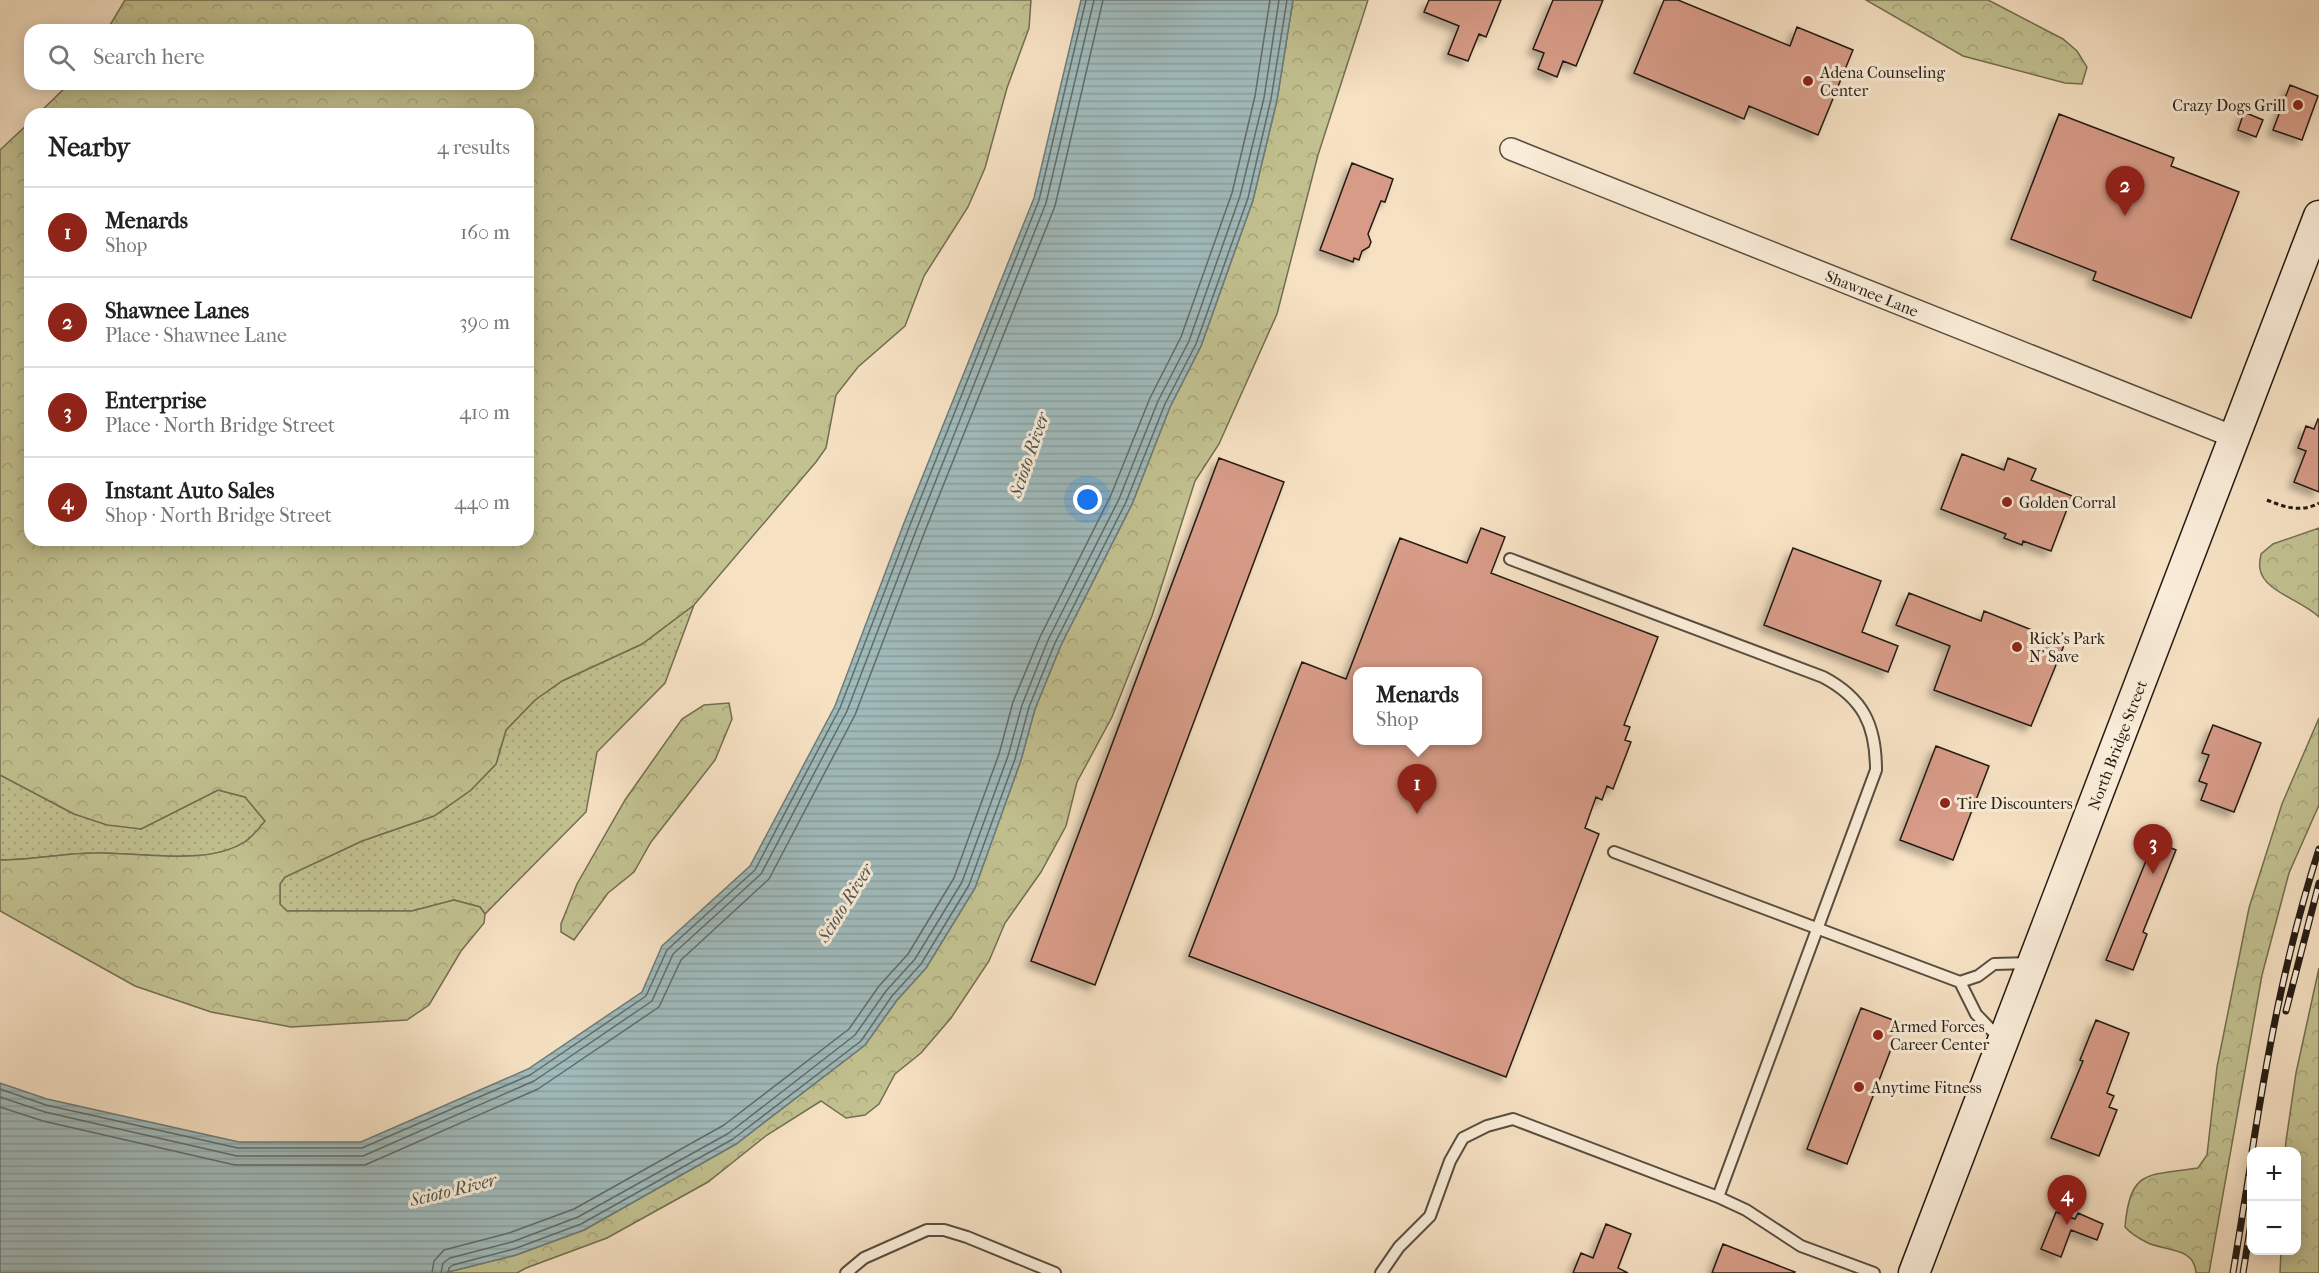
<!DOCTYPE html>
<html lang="en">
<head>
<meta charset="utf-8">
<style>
	:root { --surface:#fff; --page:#f6f6f6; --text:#222; --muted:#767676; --line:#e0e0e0; --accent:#8f2418 }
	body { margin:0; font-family:"IM FELL French Canon",serif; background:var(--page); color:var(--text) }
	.controls { position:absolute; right:18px; bottom:18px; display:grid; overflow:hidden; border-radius:12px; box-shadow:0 3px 15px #0003 }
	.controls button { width:54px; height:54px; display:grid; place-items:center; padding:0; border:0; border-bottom:2px solid var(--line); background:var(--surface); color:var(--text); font:30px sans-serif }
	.you { position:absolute; left:1088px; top:500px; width:21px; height:21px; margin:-15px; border:4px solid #fff; border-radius:50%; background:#1a73e8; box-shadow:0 0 0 9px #1a73e833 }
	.badge { display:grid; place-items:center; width:39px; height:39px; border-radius:50%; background:var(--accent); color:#fff; font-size:20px; font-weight:700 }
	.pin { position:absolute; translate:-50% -50px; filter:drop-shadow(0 2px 3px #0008) }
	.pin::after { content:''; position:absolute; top:32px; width:21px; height:18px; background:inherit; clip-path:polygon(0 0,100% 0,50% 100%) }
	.popup { position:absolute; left:1353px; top:667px; width:129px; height:78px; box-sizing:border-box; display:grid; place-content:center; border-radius:12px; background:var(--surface); filter:drop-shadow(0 2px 4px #0005); font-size:20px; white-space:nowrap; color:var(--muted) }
	.popup b { font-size:22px; color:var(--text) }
	.popup::after { content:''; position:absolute; left:50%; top:100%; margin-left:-12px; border:12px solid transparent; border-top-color:var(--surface) }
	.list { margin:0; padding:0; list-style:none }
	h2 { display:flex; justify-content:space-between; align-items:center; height:78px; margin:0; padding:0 24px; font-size:26px }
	h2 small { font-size:20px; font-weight:400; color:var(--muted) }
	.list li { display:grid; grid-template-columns:39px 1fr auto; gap:18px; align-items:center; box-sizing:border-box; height:90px; padding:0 24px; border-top:2px solid var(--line) }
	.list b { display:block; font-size:22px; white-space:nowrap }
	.list p { margin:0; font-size:20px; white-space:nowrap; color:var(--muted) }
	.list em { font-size:20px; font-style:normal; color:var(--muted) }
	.icon { flex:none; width:33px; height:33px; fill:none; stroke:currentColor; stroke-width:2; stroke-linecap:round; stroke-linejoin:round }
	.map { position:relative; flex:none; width:2319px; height:1273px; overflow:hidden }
	.search { position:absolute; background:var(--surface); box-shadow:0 3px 15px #0003; left:24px; top:24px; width:510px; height:66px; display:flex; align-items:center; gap:15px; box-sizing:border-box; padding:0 21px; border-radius:18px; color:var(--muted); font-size:22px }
	.panel { position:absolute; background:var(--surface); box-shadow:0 3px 15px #0003; left:24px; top:108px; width:510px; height:438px; border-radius:18px }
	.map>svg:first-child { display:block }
	.grass { fill:url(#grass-dots); stroke:#736e52; stroke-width:1.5 }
	.forest { fill:url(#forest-crowns); stroke:#736e52; stroke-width:1.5 }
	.water { fill:url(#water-rules); stroke:#6e7b78; stroke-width:1.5 }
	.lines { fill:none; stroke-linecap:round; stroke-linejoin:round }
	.shore { stroke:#626c68; stroke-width:1.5 }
	.building { fill:#d79b87; stroke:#241c13; stroke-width:1.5; fill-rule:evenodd; filter:url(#shadow) }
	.service-casing { stroke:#584d3f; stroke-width:14 }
	.minor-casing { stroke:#584d3f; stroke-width:24 }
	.secondary-casing { stroke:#241c13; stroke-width:33 }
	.path { stroke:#241c13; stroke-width:3; stroke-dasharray:4.5 3; stroke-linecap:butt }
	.service { stroke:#f9ecd8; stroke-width:10 }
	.minor { stroke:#f9ecd8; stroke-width:21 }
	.secondary { stroke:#f9ecd8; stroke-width:30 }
	.rail-casing { stroke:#241c13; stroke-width:7 }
	.rail { stroke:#f9ecd8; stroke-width:4.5; stroke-dasharray:14; stroke-linecap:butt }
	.poi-dot { fill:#8f2418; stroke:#f9ecd8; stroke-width:2 }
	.labels { text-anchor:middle; stroke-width:6; stroke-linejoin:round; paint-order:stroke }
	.poi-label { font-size:16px; fill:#241c13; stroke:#f9ecd8; text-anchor:start }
	.street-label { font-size:16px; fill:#241c13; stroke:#f9ecd8 }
	.water-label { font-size:18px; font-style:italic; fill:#4f544e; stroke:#f9ecd8 }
</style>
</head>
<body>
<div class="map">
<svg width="2319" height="1273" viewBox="0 0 2319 1273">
	<defs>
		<pattern id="grass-dots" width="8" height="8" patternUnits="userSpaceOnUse" patternTransform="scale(1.5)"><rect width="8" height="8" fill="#c2c190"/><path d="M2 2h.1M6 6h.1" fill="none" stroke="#a7a57b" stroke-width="1.8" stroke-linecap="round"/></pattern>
		<pattern id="forest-crowns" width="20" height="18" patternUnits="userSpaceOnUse" patternTransform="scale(1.5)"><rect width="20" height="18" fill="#c2c190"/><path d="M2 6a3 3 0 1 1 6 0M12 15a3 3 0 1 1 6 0" fill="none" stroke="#a7a57b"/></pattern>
		<pattern id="water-rules" width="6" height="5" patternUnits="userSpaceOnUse" patternTransform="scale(1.5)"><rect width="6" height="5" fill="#a0bbbc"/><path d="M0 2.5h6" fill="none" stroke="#8aa0a1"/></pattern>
		<filter id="shadow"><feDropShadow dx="-5.5" dy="5.5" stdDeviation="3" flood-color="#0004"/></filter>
	</defs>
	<rect width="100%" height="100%" fill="#f6e1c3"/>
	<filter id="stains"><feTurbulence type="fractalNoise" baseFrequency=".00333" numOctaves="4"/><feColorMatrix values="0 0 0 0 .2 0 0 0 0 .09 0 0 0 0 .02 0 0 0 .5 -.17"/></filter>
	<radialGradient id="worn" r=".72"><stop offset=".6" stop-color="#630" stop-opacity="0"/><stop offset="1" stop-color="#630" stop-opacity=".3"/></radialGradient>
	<path class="grass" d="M694,605L665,683L597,752L586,812L485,914L480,907L454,900L412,911H287L280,905V884L285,877L362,841L434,816L471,790L496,764L506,730L535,700L562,681L642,644Z
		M0,775L74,814L141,829L218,790L245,797L265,821C260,827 254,836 246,841C208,867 140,852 97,853C64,853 33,860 0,860Z"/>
	<path class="forest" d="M125,0H1031L1029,28L1007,88L985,168L968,207L924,276L905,326L858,367L836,395L826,448L816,462L694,605L642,644L562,681L535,700L506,730L496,764L471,790L434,816L362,841L285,877L280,884V904L287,911H412L454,900L480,907L485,914L484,923L461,951L429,1005L407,1020L291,1027L211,1012L135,986L0,911V860C33,860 64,853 97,853C140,852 208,867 246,841C253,836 260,827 265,821L245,797L218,790L141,829L107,825L74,814L0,775V150L30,122V540H528V114H38L69,84H528V30H107Z
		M1293,0H1368L1318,155L1277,314L1219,444L1195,481L1152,616L1112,717L1077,782L1066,826L1041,872L1005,923L989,961L951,1018L921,1053L895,1074L879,1104L865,1115L846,1118L821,1101L767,1135L708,1182L607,1238L526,1268L517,1273H444L516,1255L584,1230L736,1144L865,1045L897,1000L926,968L975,888L1021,760L1035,709L1061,645L1132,504L1170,407L1201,346L1253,200L1277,100Z
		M1866,0H1988L1992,2L2063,39L2077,51L2087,67L2082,84L2065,83L1963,56Z
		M2319,528V617C2303,601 2263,591 2260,569C2259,565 2260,559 2261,554L2273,544Z
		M729,703L732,719L715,760L651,842L634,872L608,893L574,940L561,932V924L577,884L625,800L682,719L704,705Z
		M2319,718V805L2289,873L2262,975L2209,1273H2196C2195,1247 2165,1251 2148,1243C2140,1239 2131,1234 2125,1227C2130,1168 2148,1176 2198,1168L2207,1155L2217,1067L2249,908L2282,804Z
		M2319,968V1273H2280L2281,1251L2296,1250V1152L2285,1151L2286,1141L2296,1073Z"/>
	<path class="water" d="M1081,0H1293L1277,100L1253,200L1201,346L1170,407L1132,504L1061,645L1035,709L1021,760L975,888L926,968L897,1000L865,1045L736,1144L584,1230L516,1255L444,1273H0V1083L47,1099L239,1142H361L528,1069L642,992L662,946L750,866L835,706L904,523L1034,198Z"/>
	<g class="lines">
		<path class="shore" d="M0,1089L46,1105L238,1148H362L530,1075L646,996L667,950L755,870L840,708L910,525L1039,200L1086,0
			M0,1097L45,1112L237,1156H363L534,1081L652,1001L673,954L761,874L847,711L917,528L1046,203L1094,0
			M0,1107L43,1121L235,1165H365L538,1089L659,1007L681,960L769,879L855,715L925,531L1055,206L1103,0
			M432,1273L434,1261L444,1250L509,1233L574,1209L724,1125L849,1029L879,986L908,954L954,878L999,754L1013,702L1040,637L1111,495L1150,398L1181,337L1232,193L1255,96L1270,0
			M441,1273L443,1263L450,1258L512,1242L578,1217L729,1133L855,1035L886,991L915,959L962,882L1008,756L1022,705L1048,640L1119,499L1158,401L1189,341L1240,196L1264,98L1279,0
			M448,1273L449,1268L453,1265L514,1249L581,1224L733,1139L861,1041L892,996L921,964L969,885L1015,759L1029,707L1055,643L1126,502L1165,404L1196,344L1248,198L1271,99L1287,0"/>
	</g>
	<path class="building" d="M1429,0H1501L1486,37L1479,34L1468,61L1448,54L1459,26L1424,12Z
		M1553,0H1603L1576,66L1563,61L1557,77L1538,69L1544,53L1533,49Z
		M1664,0H1678L1790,46L1797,27L1853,50L1818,135L1749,106L1744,119L1634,73Z
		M2290,85L2318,96L2302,140L2273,130Z
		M2244,112L2263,120L2256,137L2238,130Z
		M2059,114L2174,158L2171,166L2239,192L2191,318L2093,280L2096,272L2011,239Z
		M1352,163L1393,179L1385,202L1381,201L1368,234L1371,242L1369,247L1362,251L1359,260L1354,258L1353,262L1320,250Z
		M2318,419L2319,420V492L2294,482L2306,451L2298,448L2306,426L2314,429Z
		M1962,454L2004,470L2008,458L2036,469L2031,480L2072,496L2051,551L2023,541L2022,545L2004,538L2006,534L1941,509Z
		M1219,458L1284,482L1095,985L1031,961Z
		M1481,528L1505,537L1491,573L1658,637L1624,725L1630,727L1625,740L1631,742L1613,789L1607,786L1602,800L1596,797L1585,828L1599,834L1506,1077L1189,956L1302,662L1346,679L1400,538L1467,563ZM1357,672H1477V741H1357Z
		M1793,548L1881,581L1862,632L1898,646L1888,672L1764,625Z
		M1909,593L1981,621L1984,611L2065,643L2031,726L1934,690L1950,646L1896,625Z
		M2213,725L2261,743L2234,812L2201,800L2207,784L2199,781L2209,755L2202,753Z
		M1936,746L1989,766L1953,860L1900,840Z
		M2154,841L2176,850L2143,932L2147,934L2133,970L2106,960Z
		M1861,1008L1901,1023L1847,1164L1807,1149Z
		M2096,1020L2129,1033L2107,1093L2114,1096L2109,1107L2117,1110L2099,1156L2051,1138L2083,1061L2080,1060Z
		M2056,1212L2075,1219L2078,1213L2103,1224L2097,1240L2071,1230L2061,1257L2041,1249Z
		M1606,1224L1631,1234L1618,1268L1628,1273H1573L1581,1253L1593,1258Z
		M1723,1244L1795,1272L1794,1273H1712Z"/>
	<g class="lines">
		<defs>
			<path id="service" d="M1510,559L1823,677C1863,698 1876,725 1876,770L1718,1197
				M1614,852L1960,982L1976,1014L2000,1039
				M1960,982L1978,976L1994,964L2030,963
				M846,1273L864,1258L927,1230H944L967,1237L1055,1273
				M1381,1273L1399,1247L1430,1216L1450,1161L1463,1138L1487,1126L1513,1119L1718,1197L1746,1210L1801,1246L1874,1273"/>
			<path id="minor" d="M1511,149L2234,437"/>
			<path id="secondary" d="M1914,1273L2319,216"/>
		</defs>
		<use href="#service" class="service-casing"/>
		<use href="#minor" class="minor-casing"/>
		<use href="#secondary" class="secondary-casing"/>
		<path class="path" d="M2267,500C2284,507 2302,513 2319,503"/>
		<use href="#service" class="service"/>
		<use href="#minor" class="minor"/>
		<use href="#secondary" class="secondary"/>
		<defs>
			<path id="rail" d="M2286,1011L2319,883
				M2252,1152C2268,1049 2287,948 2319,849
				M2233,1273L2252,1156
				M2243,1273L2252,1217"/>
		</defs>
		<use href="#rail" class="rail-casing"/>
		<use href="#rail" class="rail"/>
	</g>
	<g class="poi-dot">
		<circle cx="1808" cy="81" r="6"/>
		<circle cx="2298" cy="105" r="6"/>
		<circle cx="2007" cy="502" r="6"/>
		<circle cx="2017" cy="647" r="6"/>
		<circle cx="1945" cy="803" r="6"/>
		<circle cx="1878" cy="1035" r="6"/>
		<circle cx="1859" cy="1087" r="6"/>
	</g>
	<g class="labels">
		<g class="poi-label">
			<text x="1820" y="78">Adena Counseling<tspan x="1820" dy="18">Center</tspan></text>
			<text x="2286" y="111" text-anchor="end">Crazy Dogs Grill</text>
			<text x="2019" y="508">Golden Corral</text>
			<text x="2029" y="644">Rick's Park<tspan x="2029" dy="18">N' Save</tspan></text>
			<text x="1957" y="809">Tire Discounters</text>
			<text x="1890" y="1032">Armed Forces<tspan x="1890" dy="18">Career Center</tspan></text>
			<text x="1871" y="1093">Anytime Fitness</text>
		</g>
		<g class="street-label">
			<text transform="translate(1872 293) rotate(22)" y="6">Shawnee Lane</text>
			<text transform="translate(2117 745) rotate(-69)" y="6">North Bridge Street</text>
		</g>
		<g class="water-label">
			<text transform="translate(1029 455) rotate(-71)" y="6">Scioto River</text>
			<text transform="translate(845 903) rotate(-58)" y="6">Scioto River</text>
			<text transform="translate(453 1190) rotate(-14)" y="6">Scioto River</text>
		</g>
	</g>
	<rect width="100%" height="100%" filter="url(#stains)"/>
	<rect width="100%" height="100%" fill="url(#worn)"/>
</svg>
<div class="controls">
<button>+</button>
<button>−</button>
</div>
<div class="you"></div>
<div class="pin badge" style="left:1417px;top:814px">1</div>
<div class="popup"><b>Menards</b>Shop</div>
<div class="pin badge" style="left:2125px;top:216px">2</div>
<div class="pin badge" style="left:2153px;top:874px">3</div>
<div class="pin badge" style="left:2067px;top:1225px">4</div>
<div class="search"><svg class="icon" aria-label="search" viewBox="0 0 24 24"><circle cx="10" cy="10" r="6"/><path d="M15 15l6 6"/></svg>Search here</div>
<section class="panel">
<h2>Nearby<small>4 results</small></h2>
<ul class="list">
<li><span class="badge">1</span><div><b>Menards</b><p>Shop</p></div><em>160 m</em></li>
<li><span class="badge">2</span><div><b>Shawnee Lanes</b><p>Place · Shawnee Lane</p></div><em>390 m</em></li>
<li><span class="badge">3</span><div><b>Enterprise</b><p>Place · North Bridge Street</p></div><em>410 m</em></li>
<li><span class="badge">4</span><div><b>Instant Auto Sales</b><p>Shop · North Bridge Street</p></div><em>440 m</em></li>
</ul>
</section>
</div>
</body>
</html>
